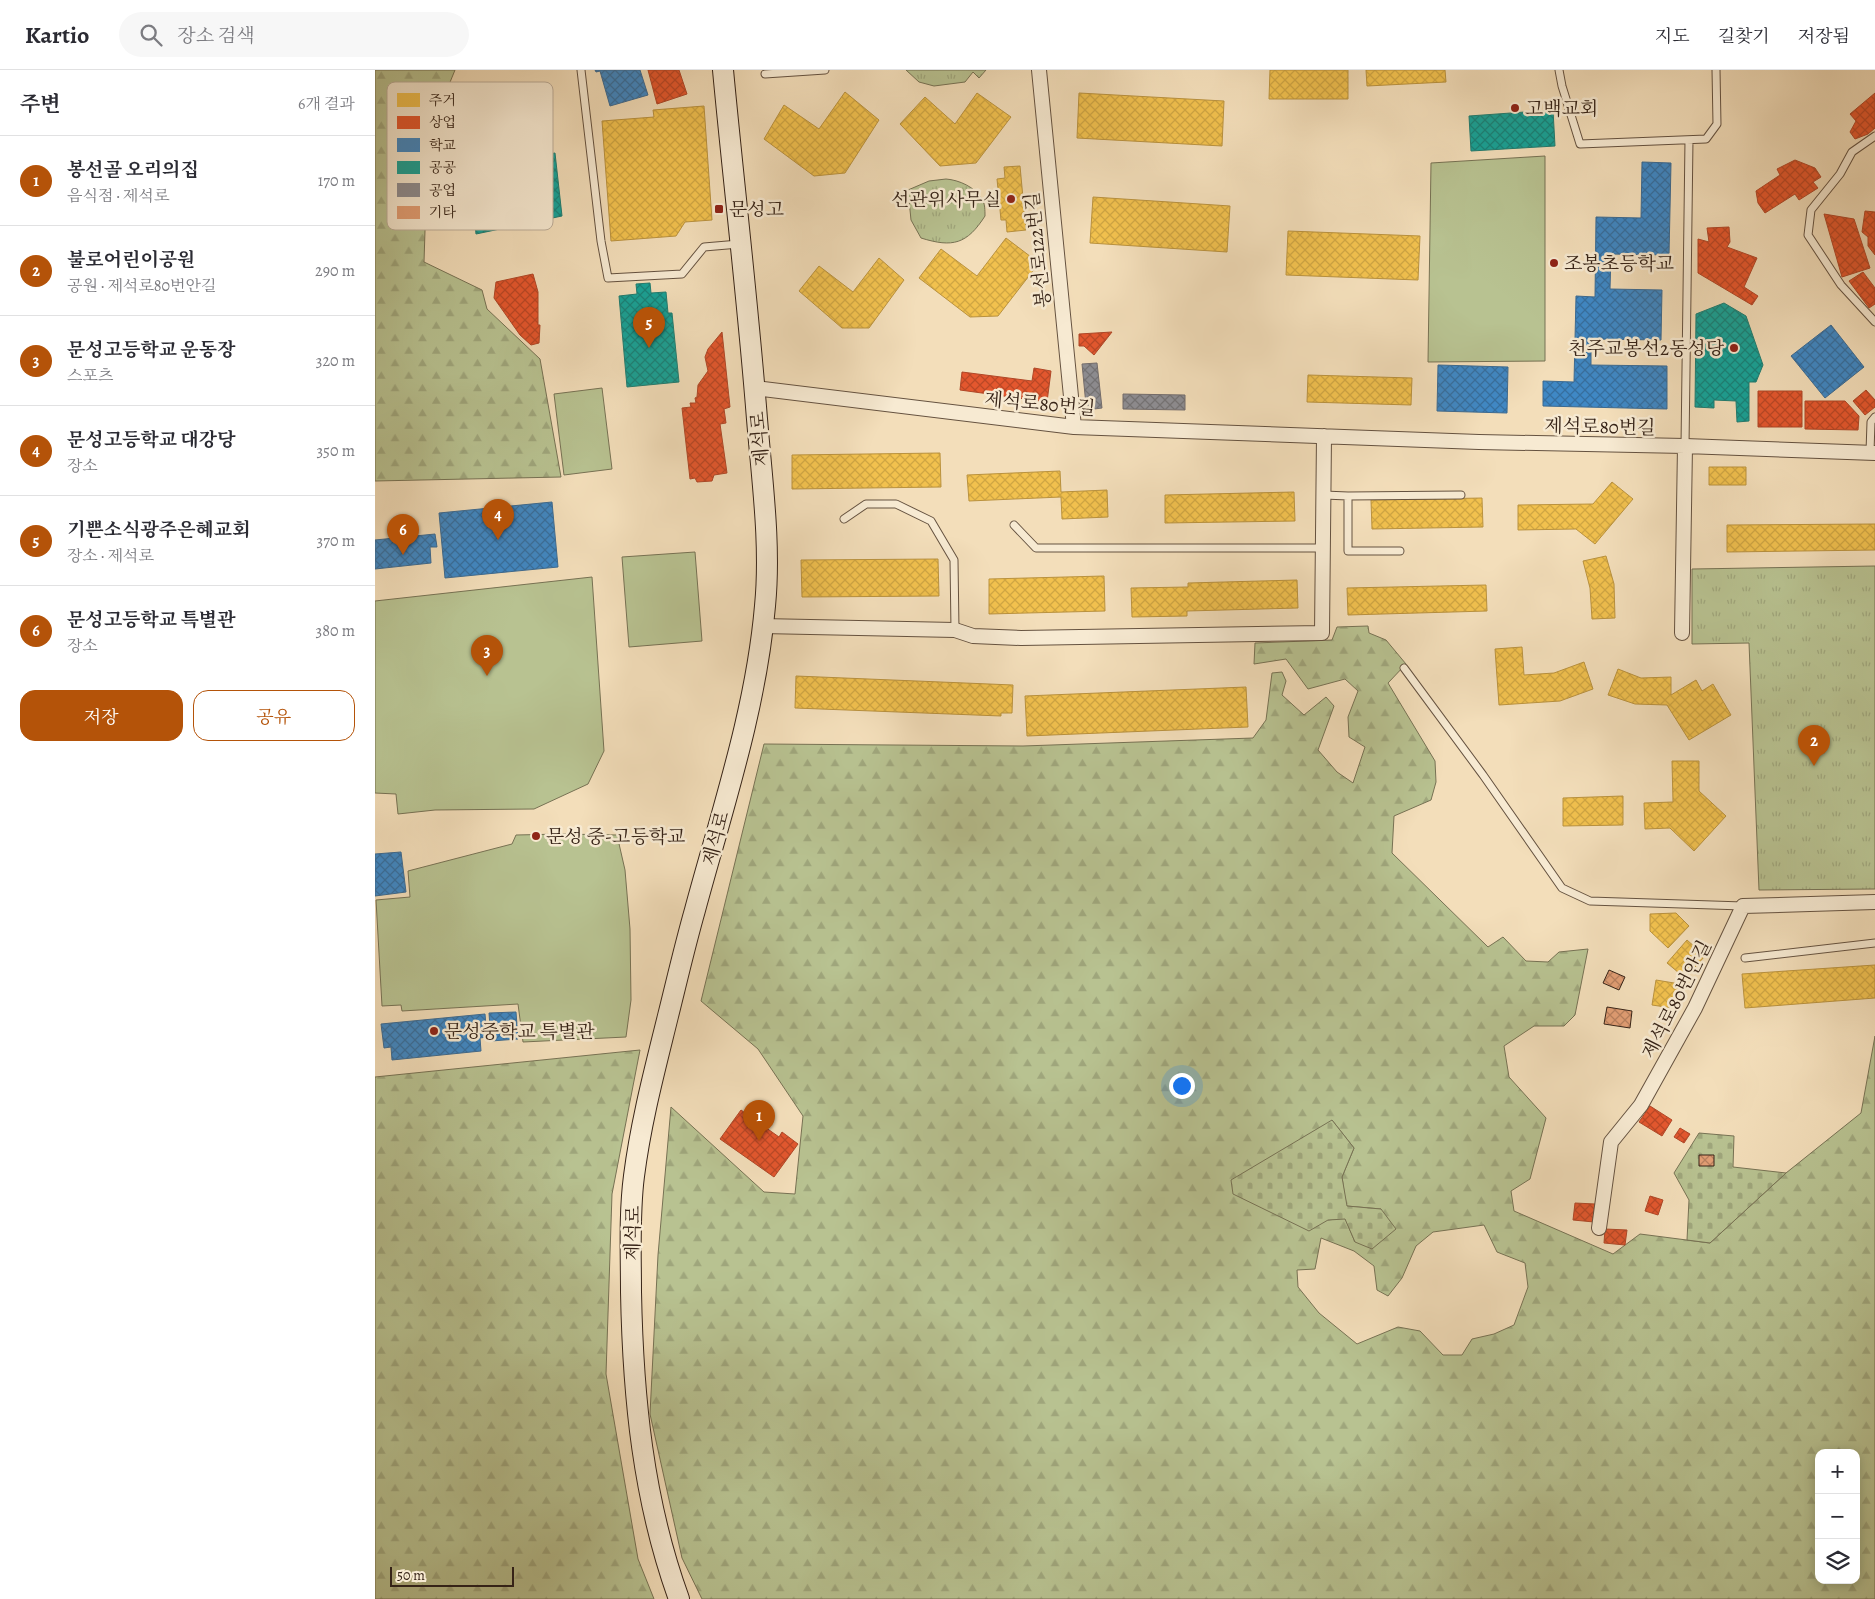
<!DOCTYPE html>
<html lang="ko">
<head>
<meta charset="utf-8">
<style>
	:root { --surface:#fff; --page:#f7f7f7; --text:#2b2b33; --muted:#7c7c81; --line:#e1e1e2; --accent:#b45309 }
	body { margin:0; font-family:Alegreya,"Noto Serif KR",serif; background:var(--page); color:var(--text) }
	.controls { position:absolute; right:15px; bottom:15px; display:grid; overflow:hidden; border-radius:10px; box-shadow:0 2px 12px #0003 }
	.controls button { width:45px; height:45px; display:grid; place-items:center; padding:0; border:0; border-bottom:1px solid var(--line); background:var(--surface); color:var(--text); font:25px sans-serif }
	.scale { position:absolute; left:15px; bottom:12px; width:124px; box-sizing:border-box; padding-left:5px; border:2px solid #362317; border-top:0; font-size:14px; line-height:18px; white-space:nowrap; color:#362317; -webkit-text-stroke:4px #f7ead2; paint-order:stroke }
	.you { position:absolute; left:806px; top:1015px; width:18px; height:18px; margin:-12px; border:4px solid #fff; border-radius:50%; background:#1a73e8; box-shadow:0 0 0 8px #1a73e833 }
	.badge { display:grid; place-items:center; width:32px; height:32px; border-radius:50%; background:var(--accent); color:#fff; font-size:16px; font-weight:700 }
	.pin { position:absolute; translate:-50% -41px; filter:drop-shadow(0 1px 2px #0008) }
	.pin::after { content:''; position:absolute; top:26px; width:18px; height:15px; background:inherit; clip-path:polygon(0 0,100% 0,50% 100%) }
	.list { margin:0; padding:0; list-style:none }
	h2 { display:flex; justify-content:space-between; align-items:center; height:65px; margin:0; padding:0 20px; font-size:21px }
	h2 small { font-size:16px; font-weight:400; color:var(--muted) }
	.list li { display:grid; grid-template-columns:32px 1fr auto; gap:15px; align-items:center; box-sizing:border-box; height:90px; padding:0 20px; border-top:1px solid var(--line) }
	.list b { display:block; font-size:19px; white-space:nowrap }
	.list p { margin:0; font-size:16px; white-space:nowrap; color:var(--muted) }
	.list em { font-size:16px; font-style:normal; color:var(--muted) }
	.actions { display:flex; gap:10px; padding:15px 20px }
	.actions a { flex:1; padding:11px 0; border:1px solid var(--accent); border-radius:15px; text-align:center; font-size:18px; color:var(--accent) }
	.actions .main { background:var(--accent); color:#fff }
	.icon { flex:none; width:28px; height:28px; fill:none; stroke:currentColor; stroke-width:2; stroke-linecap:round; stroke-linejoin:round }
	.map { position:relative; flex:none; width:1500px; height:1529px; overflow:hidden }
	header { display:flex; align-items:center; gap:30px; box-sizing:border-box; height:70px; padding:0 25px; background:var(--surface); border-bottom:1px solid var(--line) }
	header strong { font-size:24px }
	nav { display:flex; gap:28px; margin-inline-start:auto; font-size:18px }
	.search { width:350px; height:45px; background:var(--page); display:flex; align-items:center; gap:12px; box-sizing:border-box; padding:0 18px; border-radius:28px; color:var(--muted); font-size:19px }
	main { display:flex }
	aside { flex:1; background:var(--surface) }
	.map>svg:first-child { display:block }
	.forest { fill:url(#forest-firs); stroke:#777254; fill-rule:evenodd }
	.cemetery { fill:url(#cemetery-stones); stroke:#777254 }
	.park { fill:url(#park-tufts); stroke:#777254 }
	.pitch { fill:#b8c291; stroke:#777254 }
	.homes { fill:url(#homes-cross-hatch); stroke:#ba923e }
	.shops { fill:url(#shops-cross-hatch); stroke:#b04727 }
	.schools { fill:url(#schools-cross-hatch); stroke:#3c6a91 }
	.public { fill:url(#public-cross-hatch); stroke:#207d71 }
	.industry { fill:url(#industry-cross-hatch); stroke:#736d6d }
	.building { fill:url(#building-cross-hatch); stroke:#362317 }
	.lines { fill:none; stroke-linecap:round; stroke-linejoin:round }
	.lane-casing { stroke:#655240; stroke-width:9 }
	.street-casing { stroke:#655240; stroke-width:16 }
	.secondary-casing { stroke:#362317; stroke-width:22 }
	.lane { stroke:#f7ead2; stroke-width:7 }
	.street { stroke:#f7ead2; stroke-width:14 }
	.secondary { stroke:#f7ead2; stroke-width:20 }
	.poi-dot { fill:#8f2418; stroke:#f7ead2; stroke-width:2 }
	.labels { text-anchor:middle; stroke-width:5; stroke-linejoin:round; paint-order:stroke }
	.poi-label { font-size:19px; fill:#362317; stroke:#f7ead2; text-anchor:start }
	.street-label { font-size:19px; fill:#362317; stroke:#f7ead2 }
	.key { fill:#f7ead2; stroke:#bdae9a; stroke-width:1 }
	.key-label { font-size:14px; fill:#362317 }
</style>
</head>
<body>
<header>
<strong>Kartio</strong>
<div class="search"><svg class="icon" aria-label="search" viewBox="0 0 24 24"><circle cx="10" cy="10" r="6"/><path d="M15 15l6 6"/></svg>장소 검색</div>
<nav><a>지도</a><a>길찾기</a><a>저장됨</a></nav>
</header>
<main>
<aside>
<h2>주변<small>6개 결과</small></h2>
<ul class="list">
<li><span class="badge">1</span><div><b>봉선골 오리의집</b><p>음식점 · 제석로</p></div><em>170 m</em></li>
<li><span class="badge">2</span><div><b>불로어린이공원</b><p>공원 · 제석로80번안길</p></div><em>290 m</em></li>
<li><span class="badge">3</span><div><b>문성고등학교 운동장</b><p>스포츠</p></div><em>320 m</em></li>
<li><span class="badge">4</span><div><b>문성고등학교 대강당</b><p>장소</p></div><em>350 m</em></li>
<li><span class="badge">5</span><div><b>기쁜소식광주은혜교회</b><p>장소 · 제석로</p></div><em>370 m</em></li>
<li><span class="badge">6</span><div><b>문성고등학교 특별관</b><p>장소</p></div><em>380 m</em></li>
</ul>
<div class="actions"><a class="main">저장</a><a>공유</a></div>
</aside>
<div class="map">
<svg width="1500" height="1529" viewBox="0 0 1500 1529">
	<defs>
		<pattern id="forest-firs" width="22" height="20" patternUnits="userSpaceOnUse" patternTransform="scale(1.25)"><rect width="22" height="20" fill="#b8c291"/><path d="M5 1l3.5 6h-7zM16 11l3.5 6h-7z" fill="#9fa67c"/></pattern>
		<pattern id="cemetery-stones" width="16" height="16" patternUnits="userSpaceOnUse" patternTransform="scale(1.25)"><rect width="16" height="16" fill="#b8c291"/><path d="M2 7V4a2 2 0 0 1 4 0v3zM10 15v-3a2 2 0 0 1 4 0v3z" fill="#9fa67c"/></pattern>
		<pattern id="park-tufts" width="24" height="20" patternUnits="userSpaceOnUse" patternTransform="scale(1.25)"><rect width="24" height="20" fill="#b8c291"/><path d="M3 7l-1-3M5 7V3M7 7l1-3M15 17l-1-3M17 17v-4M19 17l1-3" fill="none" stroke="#9fa67c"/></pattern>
		<pattern id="homes-cross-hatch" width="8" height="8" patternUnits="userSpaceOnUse" patternTransform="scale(1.25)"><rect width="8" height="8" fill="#f2c14e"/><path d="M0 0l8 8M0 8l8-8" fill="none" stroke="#d0a643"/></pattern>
		<pattern id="shops-cross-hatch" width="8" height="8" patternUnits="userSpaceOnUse" patternTransform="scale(1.25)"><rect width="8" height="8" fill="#e4572e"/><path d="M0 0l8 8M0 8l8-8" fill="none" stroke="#ba4826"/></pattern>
		<pattern id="schools-cross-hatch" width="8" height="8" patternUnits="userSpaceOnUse" patternTransform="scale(1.25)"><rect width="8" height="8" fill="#3f88c5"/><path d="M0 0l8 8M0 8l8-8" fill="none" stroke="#366f9f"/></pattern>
		<pattern id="public-cross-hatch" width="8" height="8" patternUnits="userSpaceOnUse" patternTransform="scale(1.25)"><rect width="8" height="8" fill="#17a398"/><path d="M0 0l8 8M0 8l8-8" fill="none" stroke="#16847b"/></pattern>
		<pattern id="industry-cross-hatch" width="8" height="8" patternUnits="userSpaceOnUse" patternTransform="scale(1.25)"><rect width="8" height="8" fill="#8d8d92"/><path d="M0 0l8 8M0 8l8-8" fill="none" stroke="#747376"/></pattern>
		<pattern id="building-cross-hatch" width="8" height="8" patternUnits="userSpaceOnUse" patternTransform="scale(1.25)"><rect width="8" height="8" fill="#e29e74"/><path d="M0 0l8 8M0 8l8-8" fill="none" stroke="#b8805e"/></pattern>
	</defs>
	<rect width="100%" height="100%" fill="#f3deba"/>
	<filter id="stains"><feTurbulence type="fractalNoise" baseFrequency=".004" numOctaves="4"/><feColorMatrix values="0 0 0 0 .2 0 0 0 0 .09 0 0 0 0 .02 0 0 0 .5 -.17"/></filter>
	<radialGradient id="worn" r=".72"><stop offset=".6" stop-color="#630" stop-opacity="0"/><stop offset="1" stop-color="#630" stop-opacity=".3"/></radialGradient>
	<path class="forest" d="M0,0H80L53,66L49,192L107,220L112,239L165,289L186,407L0,411Z
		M993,556L994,563L1011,570L1031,594L1013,613L1060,691L1061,712L1056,730L1019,746L1017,783L1113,877L1128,867L1151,891L1173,892L1184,882L1213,879L1200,945L1189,956H1159L1129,976L1134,1007L1171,1048L1155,1109L1136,1121L1139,1141L1238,1184L1265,1164L1335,1173L1411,1103L1486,1043L1500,966V1529H327L307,1488L275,1344L283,1185L296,1037L389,1122L420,1124L428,1046L383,979L326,931L389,674L648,676L878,668L891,650L897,603L907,602L911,611L907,625L929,645L951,627L959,636L943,680L962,702L978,713L990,677L974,667L973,647L983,621L970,609L933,619L911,589L879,594L880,573L957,570L962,557ZM957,1050L979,1078L967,1107L971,1136L1006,1139L980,1172L970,1148L953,1150ZM1109,1155L1122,1182L1150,1193L1153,1217L1139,1255L1119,1264L1097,1269L1087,1285H1068L1045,1261L1023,1257L982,1274L944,1243L923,1217L922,1200L940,1199L946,1168L979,1181L999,1196L1002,1220L1013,1226L1027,1208L1041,1176L1058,1162ZM1444,1383H1481V1510H1444Z
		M265,980L237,1124L231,1304L263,1489L279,1529H0V1007Z"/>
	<path class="cemetery" d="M957,1050L979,1078L967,1107L972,1136L1006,1139L1021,1159L997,1179L980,1172L970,1149L953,1150L934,1161L858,1124L856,1110Z
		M1324,1063L1359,1066L1358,1097L1411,1103L1335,1173L1312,1170L1314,1130L1299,1103Z"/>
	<path class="park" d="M531,0H611L604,8L598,2L590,12L559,16L544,12Z
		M571,109C584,110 600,117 607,129C610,133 610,141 610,146C592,174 578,178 546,168L536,150L533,120L554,111Z
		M1500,496V819L1384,820L1374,573L1317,574V499Z"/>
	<path class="pitch" d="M1170,86V291L1053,292L1056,93Z
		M227,318L237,399L189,405L179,324Z
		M320,482L327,571L254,577L247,487Z
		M217,507L229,681L213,714L159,739L60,740L23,744L21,724L0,723V531Z
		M187,764L242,765L250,800L255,859L256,930L251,967L148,972L143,934L27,941L26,935L7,936L1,830L35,827L33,801L137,774L141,765Z"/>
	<path class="homes" d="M895,0H973V29H894Z
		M991,0H1070L1071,12L992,16Z
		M470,22L504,50L470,103L439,106L389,69L409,35L444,59Z
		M602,23L636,47L601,93L565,96L525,54L550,27L580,54Z
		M704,23L849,31L847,76L702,68Z
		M329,36L337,150L310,152L301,166L236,171L227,51L279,47L278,40Z
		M645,96L651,160L632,162L631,150H626L622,109L630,108L629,97Z
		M718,127L855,136L852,182L715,173Z
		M913,161L1045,166L1043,210L911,205Z
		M631,168L664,193L623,246L595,247L544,208L566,179L602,206Z
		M504,188L529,210L494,258H467L424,221L444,196L478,222Z
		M933,305L1037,308L1036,335L932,332Z
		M565,383L566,417L417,419V385Z
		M1334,397H1371V415H1334Z
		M685,401L686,422L732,420L733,447L687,449L686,427L594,431L592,405Z
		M1237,412L1258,429L1220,474L1201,459L1143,460V435L1218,434Z
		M919,422L920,451L790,453V425Z
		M1107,428L1108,457L997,459L996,430Z
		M1500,454V480L1352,482V455Z
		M1231,486L1239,514L1240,548L1217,549L1215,518L1208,491Z
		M563,489L564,526L427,527L426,490Z
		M729,506L730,541L614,544V509Z
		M922,510L923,538L812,541V546L757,547L756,518L813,517V513Z
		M1111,515L1112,541L973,545L972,518Z
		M1147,577L1149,605L1179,603L1209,592L1218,619L1185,631L1124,635L1120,579Z
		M1243,599L1266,608L1296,607V625L1321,610L1327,621L1338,614L1356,645L1314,670L1292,635L1260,634L1233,625Z
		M421,606L638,615L637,643H626V646L420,638Z
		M871,617L873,657L652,666L650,626Z
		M1297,691H1324V721L1351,746L1319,781L1295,758L1270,759L1269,733L1298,732Z
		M1248,726V755L1188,756V728Z
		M1301,843L1314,856L1293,878L1275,861V844Z
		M1312,870L1330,886L1310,908L1292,893Z
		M1500,895V928L1370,938L1367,904Z
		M1281,910L1305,914L1303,926H1299L1297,938L1277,935Z"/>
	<path class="shops" d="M273,0H304L312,24L282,34Z
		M1500,23V58L1493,64L1480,69L1475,62L1481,51L1475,44Z
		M1420,90L1440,98L1446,107L1438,112L1443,118L1424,130L1420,124L1390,143L1383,133L1381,121L1405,105L1402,99Z
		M1490,141L1500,142V185L1493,176V167L1487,162Z
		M1449,144L1479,149L1495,198L1467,207Z
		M1354,157L1355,172L1352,177L1382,188L1369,217L1383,226L1377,235L1323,203V169L1334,172L1332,158Z
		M1488,202L1500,218V234L1494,238L1474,211Z
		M158,204L163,222V255H165L164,273L156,275L145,265L119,228L121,212Z
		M347,262L355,337L349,339L351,353L345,354L352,403L339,405L337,411L322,412L320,408L315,409L307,338L316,337L315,333H321L320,328L322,327L323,315L333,301L330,287L333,279Z
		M737,262L719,285L709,276H704V264Z
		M659,298L676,301L672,332L585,320L587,302L657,311Z
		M1491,320L1500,330V337L1490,345L1478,331Z
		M1383,321H1427V357H1383Z
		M1430,331H1470L1484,346L1483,360L1430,359Z
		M1275,1036L1297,1050L1287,1066L1264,1052Z
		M366,1040L404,1067L407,1062L423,1074L399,1107L345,1069Z
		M1305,1058L1315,1064L1309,1073L1299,1067Z
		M1275,1126L1288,1130L1283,1145L1270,1141Z
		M1200,1133L1220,1134L1219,1152L1198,1150Z
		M1230,1159L1252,1160L1250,1175L1229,1173Z"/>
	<path class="schools" d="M220,0H265L273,25L235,36L225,1L221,2Z
		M1267,92L1296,93L1294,185L1236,184L1235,219L1287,220L1286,270L1216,269V295L1292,296V339L1168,336V311L1199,312L1201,226L1220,227L1221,147L1266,148Z
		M1456,255L1489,297L1450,328L1416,286Z
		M1063,295L1133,297L1132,343L1062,341Z
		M177,432L183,497L70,508L64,443Z
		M60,464L62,477H55L56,493L0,499V470Z
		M26,782L31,822L0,826V784Z
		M141,942L143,969L116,971L114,943Z
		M110,944L112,967L105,968L106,981L17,990L16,977L9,978L6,954Z"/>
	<path class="public" d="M1178,40L1180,76L1096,81L1094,46Z
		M180,83L187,146L101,164L96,112L137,101L162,86Z
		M275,213L276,223L291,222L293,243H297L304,312L252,317L244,226L262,224L261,214Z
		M1349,233L1371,246L1388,295L1381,312H1374V351L1362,352L1361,331L1339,330V338L1320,337L1321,244Z"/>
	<path class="industry" d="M722,293L727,338L719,339L711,335L707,294Z
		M748,324L810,325V340L748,339Z"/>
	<path class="building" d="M1234,900L1250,907L1244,920L1228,913Z
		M1232,937L1257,941L1255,958L1229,954Z
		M1324,1085H1339V1096H1324Z"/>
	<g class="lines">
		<defs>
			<path id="lane" d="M206,0L226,171L233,208L307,204L329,177L364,174
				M1184,0L1187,16L1205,74L1331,69L1342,54L1341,0
				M390,4L450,0
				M1500,66L1477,82L1465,104L1436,140L1433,165L1466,215L1500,252
				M1310,376L1314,70
				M1495,382L1496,352L1500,347
				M949,425L973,426V481H1025
				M973,426L1086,425
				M469,449L491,434H521L556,451L579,490L580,560
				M639,455L661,478H948
				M1029,598L1108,705L1187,818L1215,831L1368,836
				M1370,888L1500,873"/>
			<path id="street" d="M664,0L699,357
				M380,318L699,357L1104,372L1310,376L1500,383
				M387,556L580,560L598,566L646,568L947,563L949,366
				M1307,563L1310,376
				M1224,1158L1236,1072L1266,1035L1320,938L1368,836L1500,832"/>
			<path id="secondary" d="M304,1529C268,1430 258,1327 256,1222C256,1184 254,1144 259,1106C266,1051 280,999 293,946C302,910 310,875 320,840C347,740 381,640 390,536C396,475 387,411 382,349C373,233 359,117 348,0"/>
		</defs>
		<use href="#lane" class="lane-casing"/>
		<use href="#street" class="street-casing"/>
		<use href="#secondary" class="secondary-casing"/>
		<use href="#lane" class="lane"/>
		<use href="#street" class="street"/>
		<use href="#secondary" class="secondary"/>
	</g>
	<g class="poi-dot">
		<circle cx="1140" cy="38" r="5"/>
		<circle cx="636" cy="129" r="5"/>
		<rect x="339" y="134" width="10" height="10" rx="2.5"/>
		<circle cx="1179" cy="193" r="5"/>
		<circle cx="1359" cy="278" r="5"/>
		<circle cx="161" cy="766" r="5"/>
		<circle cx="59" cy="961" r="5"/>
	</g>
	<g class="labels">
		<g class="poi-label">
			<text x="1150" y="45">고백교회</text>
			<text x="626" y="136" text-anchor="end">선관위사무실</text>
			<text x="354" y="146">문성고</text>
			<text x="1189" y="200">조봉초등학교</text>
			<text x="1349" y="285" text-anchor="end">천주교봉선2동성당</text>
			<text x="171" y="773">문성 중-고등학교</text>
			<text x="69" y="968">문성중학교 특별관</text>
		</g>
		<g class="street-label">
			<text transform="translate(662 180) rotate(-96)" y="7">봉선로122번길</text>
			<text transform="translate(665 333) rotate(5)" y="7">제석로80번길</text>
			<text transform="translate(1225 356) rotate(1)" y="7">제석로80번길</text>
			<text transform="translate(384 369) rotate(-95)" y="7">제석로</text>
			<text transform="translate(340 768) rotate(-75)" y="7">제석로</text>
			<text transform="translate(1301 929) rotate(-63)" y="7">제석로80번안길</text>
			<text transform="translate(257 1163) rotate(-89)" y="7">제석로</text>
		</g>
	</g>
	<rect x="12" y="12" width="166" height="148" rx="8" class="key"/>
	<rect x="22" y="23" width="23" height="14" fill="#f2c14e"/>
	<rect x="22" y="46" width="23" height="13" fill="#e4572e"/>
	<rect x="22" y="68" width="23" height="14" fill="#3f88c5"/>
	<rect x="22" y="91" width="23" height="13" fill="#17a398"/>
	<rect x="22" y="113" width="23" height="14" fill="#8d8d92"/>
	<rect x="22" y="136" width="23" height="13" fill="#e29e74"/>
	<g class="key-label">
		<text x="54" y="35">주거</text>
		<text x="54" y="57">상업</text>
		<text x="54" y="80">학교</text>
		<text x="54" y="102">공공</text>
		<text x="54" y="125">공업</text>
		<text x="54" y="147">기타</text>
	</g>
	<rect width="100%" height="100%" filter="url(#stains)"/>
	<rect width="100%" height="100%" fill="url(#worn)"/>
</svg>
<div class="controls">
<button>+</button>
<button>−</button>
<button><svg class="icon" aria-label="layers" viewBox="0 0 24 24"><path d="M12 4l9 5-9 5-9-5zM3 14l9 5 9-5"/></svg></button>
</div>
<div class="scale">50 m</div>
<div class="you"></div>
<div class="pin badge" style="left:384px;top:1071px">1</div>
<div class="pin badge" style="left:1439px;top:696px">2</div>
<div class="pin badge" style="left:112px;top:606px">3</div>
<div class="pin badge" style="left:123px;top:470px">4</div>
<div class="pin badge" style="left:274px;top:278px">5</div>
<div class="pin badge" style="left:28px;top:485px">6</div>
</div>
</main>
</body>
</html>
